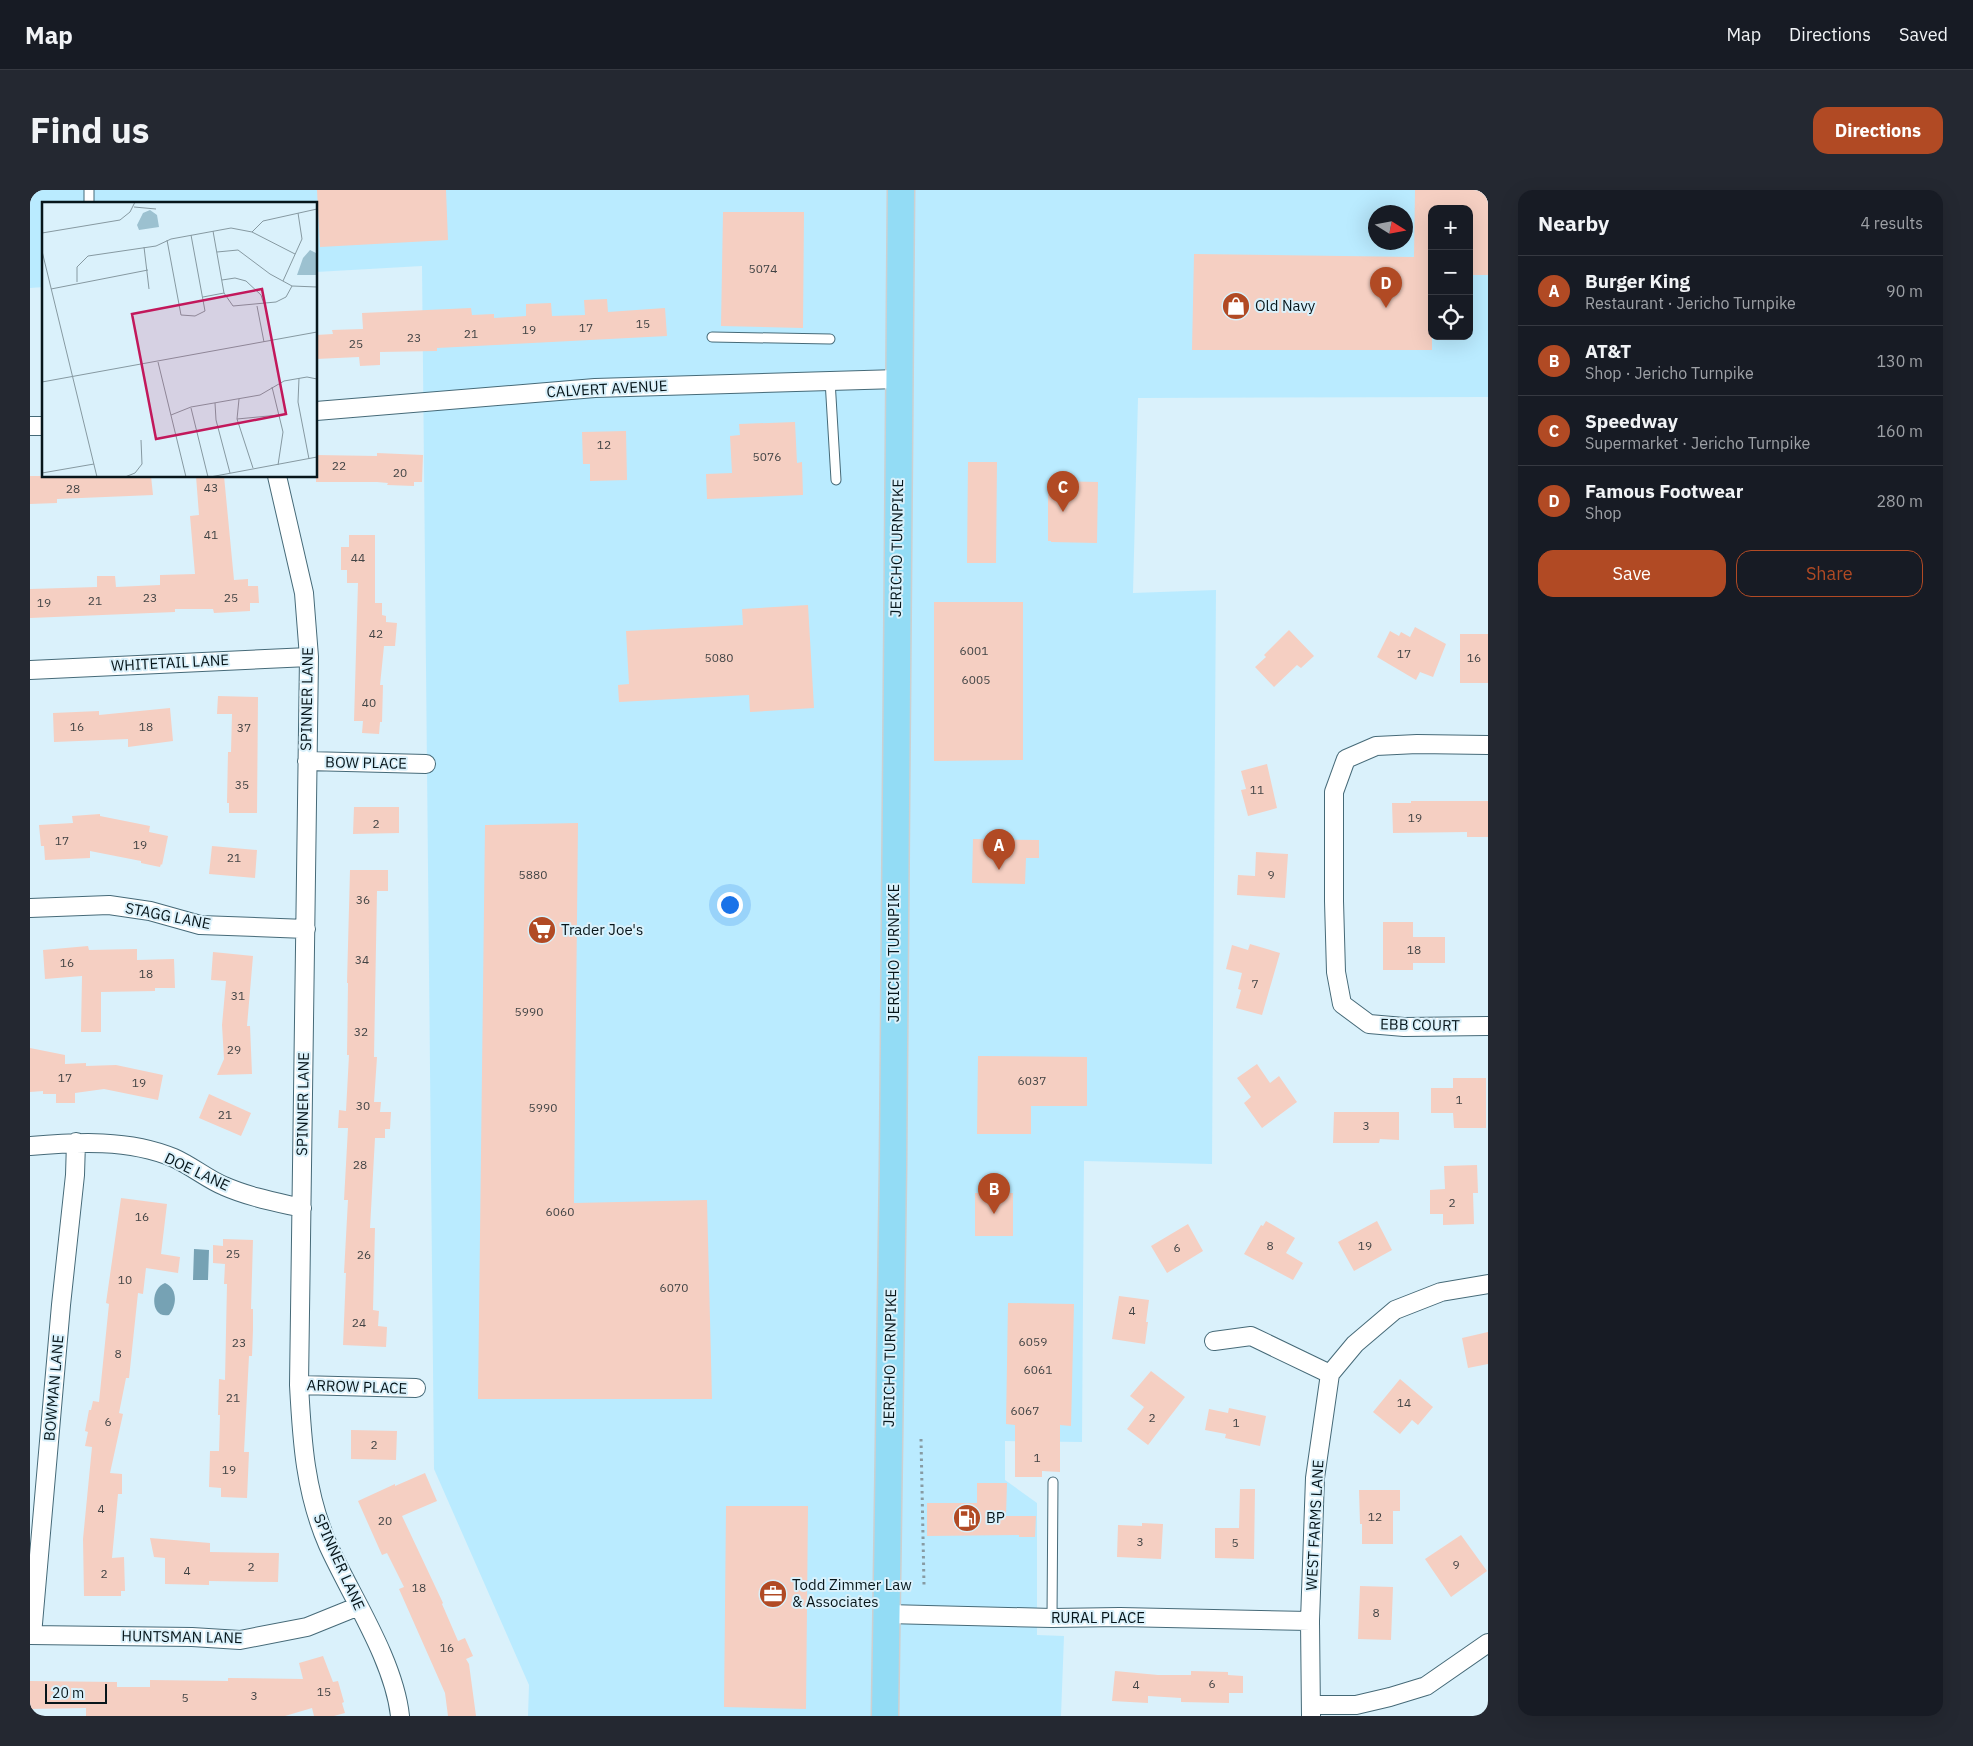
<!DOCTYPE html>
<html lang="en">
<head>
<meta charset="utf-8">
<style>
	:root { --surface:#171b24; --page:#242831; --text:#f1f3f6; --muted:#9ea1a6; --line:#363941; --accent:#b14a24 }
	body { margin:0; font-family:"IBM Plex Sans",sans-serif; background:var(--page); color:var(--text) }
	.controls { position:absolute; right:15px; top:15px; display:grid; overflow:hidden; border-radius:10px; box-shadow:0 5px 20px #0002 }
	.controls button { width:45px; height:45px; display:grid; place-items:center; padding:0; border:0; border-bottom:1px solid var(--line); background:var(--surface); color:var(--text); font:25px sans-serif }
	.compass { position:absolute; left:1338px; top:15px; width:45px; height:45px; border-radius:50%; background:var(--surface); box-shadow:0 5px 20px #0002; rotate:101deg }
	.scale { position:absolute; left:15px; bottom:12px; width:62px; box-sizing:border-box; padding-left:5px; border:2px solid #07161b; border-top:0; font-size:14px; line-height:18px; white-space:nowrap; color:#07161b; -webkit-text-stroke:4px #daf1fb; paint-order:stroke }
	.you { position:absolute; left:699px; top:714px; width:18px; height:18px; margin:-12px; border:4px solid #fff; border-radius:50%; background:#1a73e8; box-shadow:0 0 0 8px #1a73e833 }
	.badge { display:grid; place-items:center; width:32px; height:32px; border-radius:50%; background:var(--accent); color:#fff; font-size:16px; font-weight:700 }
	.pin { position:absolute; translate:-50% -41px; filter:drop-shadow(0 1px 2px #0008) }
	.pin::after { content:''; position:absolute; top:26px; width:18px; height:15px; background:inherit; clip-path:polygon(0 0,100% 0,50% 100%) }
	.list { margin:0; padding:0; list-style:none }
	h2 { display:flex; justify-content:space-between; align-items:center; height:65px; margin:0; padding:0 20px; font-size:21px }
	h2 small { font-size:16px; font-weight:400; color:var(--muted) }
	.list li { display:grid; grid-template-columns:32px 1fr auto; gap:15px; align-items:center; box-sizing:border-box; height:70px; padding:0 20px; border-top:1px solid var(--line) }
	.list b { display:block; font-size:19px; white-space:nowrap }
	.list p { margin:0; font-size:16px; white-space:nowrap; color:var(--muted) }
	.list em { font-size:16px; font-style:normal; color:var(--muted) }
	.actions { display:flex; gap:10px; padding:15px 20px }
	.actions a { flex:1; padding:11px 0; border:1px solid var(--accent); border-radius:15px; text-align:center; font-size:18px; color:var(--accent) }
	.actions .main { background:var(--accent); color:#fff }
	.icon { flex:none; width:28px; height:28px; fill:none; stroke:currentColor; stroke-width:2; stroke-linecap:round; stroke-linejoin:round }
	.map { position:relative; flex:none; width:1458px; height:1526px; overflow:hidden; border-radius:15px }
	header { display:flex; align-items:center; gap:30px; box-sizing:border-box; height:70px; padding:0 25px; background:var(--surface); border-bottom:1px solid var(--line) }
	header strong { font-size:24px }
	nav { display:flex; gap:28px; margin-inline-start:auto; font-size:18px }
	.intro { display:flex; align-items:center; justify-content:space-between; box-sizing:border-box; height:120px; padding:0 30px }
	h1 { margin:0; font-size:35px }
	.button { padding:12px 22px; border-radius:15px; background:var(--accent); color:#fff; font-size:18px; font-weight:700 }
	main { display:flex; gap:30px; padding:0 30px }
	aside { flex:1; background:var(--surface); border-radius:15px; box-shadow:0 5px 20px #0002 }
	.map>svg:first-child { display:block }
	.built { fill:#baebff; fill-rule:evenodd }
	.water { fill:#76a2b4 }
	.building { fill:#f5cfc2 }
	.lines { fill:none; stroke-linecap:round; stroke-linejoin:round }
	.lane-casing { stroke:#466a78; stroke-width:11 }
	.street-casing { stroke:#466a78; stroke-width:20 }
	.primary-casing { stroke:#cdd0d1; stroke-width:29 }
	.path { stroke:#879ba3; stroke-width:3; stroke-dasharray:2.5 4; stroke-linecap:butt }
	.lane { stroke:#fff; stroke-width:9 }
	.street { stroke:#fff; stroke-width:18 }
	.primary { stroke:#93dcf5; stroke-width:26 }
	.labels { text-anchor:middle; stroke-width:4; stroke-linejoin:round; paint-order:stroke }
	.number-label { font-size:12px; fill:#424445 }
	.poi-label { font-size:15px; fill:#07161b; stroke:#daf1fb; text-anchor:start }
	.street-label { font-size:15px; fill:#07161b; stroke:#daf1fb }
	.inset-road { fill:none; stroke:#8699a1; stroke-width:1 }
	.view { fill:#c2185b; fill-opacity:0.15; stroke:#c2185b; stroke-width:2.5 }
	.inset-edge { fill:none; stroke:#07161b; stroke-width:2.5 }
</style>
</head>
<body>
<header>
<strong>Map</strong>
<nav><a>Map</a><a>Directions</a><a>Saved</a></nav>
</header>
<div class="intro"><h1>Find us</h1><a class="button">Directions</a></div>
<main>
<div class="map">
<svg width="1458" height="1526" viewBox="0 0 1458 1526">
	<rect width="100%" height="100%" fill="#daf1fb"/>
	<path class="built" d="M0,0H1458V207L1108,208L1103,403L1186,400L1182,974L1054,971L1052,1252L975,1251V1290L1007,1313V1445L1034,1446L1031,1526H498L499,1495L404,1279L392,76L286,82V14H14V97L0,98ZM1402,19H1439V146H1402ZM1346,22H1376V52H1346Z"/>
	<path class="water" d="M164,1059L179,1060L178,1090H163Z
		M135,1093C148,1098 147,1116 139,1125C120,1129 120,1098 135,1093Z"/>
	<path class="building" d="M287,0H416L418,50L290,57Z
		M1385,0H1458V85H1439V19H1402V160H1162L1164,64L1384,67Z
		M693,22H774L773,138L691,136Z
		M577,109L578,122L635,118L637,146L407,158V161L350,162V175L330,176L329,167L286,169V145L303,144L302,140L333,139L332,123L441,118L442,125L464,124V128L496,126V114L521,113L522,126L555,125L554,110Z
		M765,232L767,273L772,272L773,305L677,309L676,284L702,283L700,246L710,245L709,234Z
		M596,241L597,290L560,291V274H553L552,242Z
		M347,263L393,265L392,292H384V296L357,295L358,293L347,292H286V265L347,266Z
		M938,272H967L966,373H937Z
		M0,286H121L123,305L27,309V313L0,314Z
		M166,286H194L204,390L218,389V396H228L229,413H220V421L184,423L183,419H145V422L0,428V399L67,397V386H85L86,397L130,395V385L165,384L160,326L169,325Z
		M1023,291L1068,292L1067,353L1021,352V351H1018V305L1020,294H1023Z
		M319,345H345V413H352V425L356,426V432L367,433L365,456H354L350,495H353L352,532H350L349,544L332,543L333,531H324L328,393H317V380H311V357H319Z
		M904,412H993V570L904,571Z
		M778,415L784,518L720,522L719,505L589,512L588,495L599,494L596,441L713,435L712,419Z
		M1385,437L1416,454L1403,487L1390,482L1386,490L1347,467L1360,441L1369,446L1371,442L1380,447Z
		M1259,440L1284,466L1271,478L1267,475L1244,497L1225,477L1236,467L1234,465Z
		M1430,444H1458V493H1430Z
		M188,506L228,507L227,623H199V613H197L198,562H201L202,524H187Z
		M140,518L143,551L98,557V549L24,552L23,523L69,521V525Z
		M1237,574L1247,618L1218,626L1211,600L1216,599L1211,581Z
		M1381,611H1458V647H1437V642L1363,643L1362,613H1381Z
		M324,617H369V643L323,644Z
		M70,624V626L120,636L119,642L138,646L132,675L131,674L130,677L111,673V671L60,661V668L15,670L14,656H11L9,635L43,633L42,626Z
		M548,633L544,1013L677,1010L682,1209H448L455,635Z
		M943,649L1009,650V668H996L995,694L942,693Z
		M182,656L227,660L225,688L179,684Z
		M1226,662L1258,664L1255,708L1207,705L1208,685L1225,686Z
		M320,680H358V701H347L344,867H347L344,912H351L350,922H361L360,939H355V948H345L340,1038H345L343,1120L349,1121L348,1136L357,1137L356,1157L313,1155L316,1083H314L318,1010H314L318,938H308L309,920L316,921L319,865H317L318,793H317Z
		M1353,732H1383V747H1415V773H1383V780H1353Z
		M1220,754L1250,763L1232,825L1206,818L1211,800L1208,799L1212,783L1196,779L1202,755L1218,760Z
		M58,756L59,760L107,759V770L144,769L145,798H125V801L71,802V842H51L52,786L15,789L13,760Z
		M183,762L223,766L217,836H220L222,884L187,885L194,869L192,835L196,791L181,790Z
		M0,858L35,865V874L56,873V876L86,875L133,885L128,910L74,899L45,903V913H26V904H13V901L0,902Z
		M948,866L1057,867V916H1001V944H947Z
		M1227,874L1240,893L1249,886L1267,912L1232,938L1214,913L1221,907L1207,888Z
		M1423,888H1456V938H1424L1423,923H1401V898H1423Z
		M179,904L221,923L211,946L169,928Z
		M1304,922H1369V950L1350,949L1349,953H1303Z
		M1447,975L1448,1003H1443L1444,1034L1413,1035V1024H1400V1000L1415,999L1414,976Z
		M945,1003H983V1046H945Z
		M91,1008L137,1014L131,1064L150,1067L148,1083L116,1078L113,1104L108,1103L99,1188H96L89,1223L93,1224L80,1283L92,1284V1304H88L82,1368L94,1367L95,1401H91V1406H54L53,1349L62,1257L55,1256L58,1242L55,1241L59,1220H61L63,1211L69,1212L79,1114L76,1113Z
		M1236,1031L1265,1048L1256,1063L1273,1073L1263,1090L1214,1064L1231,1035L1233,1036Z
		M1347,1031L1362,1060L1324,1081L1308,1052Z
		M1158,1034L1173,1061L1137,1083L1121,1056Z
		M193,1049L223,1050L221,1119H223V1140L222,1166H219L214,1262H219L217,1308L191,1307V1298L179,1297L180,1261H189L190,1225H188L189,1189L195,1190L197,1094H194L195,1074L183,1073V1055L193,1056Z
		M1089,1106L1119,1110L1116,1132H1118L1115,1154L1082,1149Z
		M978,1113L1044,1114L1041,1236L1030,1235V1282L1012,1281V1287H985V1235L976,1234Z
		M1458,1142V1174L1438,1178L1432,1148Z
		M1121,1181L1155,1207L1118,1255L1097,1239L1114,1217L1100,1206Z
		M1370,1189L1403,1217L1388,1235L1382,1230L1370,1244L1343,1222Z
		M1199,1218L1236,1226L1230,1256L1195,1248L1196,1244L1175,1240L1179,1219L1198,1223Z
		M321,1240L367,1241L366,1270L321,1269Z
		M395,1283L407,1311L372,1326L413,1413L412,1414L428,1451L435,1448L443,1466L436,1469L439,1474L446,1526H418L415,1503L369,1399L374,1397L357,1363L352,1365L328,1311L365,1294V1296Z
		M947,1293H977L976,1326H1006L1005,1347H989V1345L897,1346V1313H947Z
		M1210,1299H1225L1224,1369L1185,1368V1338H1209Z
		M1329,1300H1370V1321H1363V1354H1332V1334H1330Z
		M696,1316H778L776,1519L694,1517Z
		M1112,1333L1133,1334L1131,1369L1087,1367L1088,1335L1112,1336Z
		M1431,1345L1457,1381L1421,1407L1395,1369Z
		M120,1348L180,1353V1362L249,1363L248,1392L179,1391V1395L135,1394V1368L124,1367Z
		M1330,1396L1363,1397L1361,1450L1328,1449Z
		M293,1466L303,1492L308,1491L314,1512L312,1513L315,1523L304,1526H284L282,1518L255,1526H56V1518L0,1519V1491L87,1492V1497H120V1490L198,1491V1488L273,1489L269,1473Z
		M1085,1481L1128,1485H1161V1481L1198,1482V1485L1213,1486V1503H1199V1513L1151,1512V1508L1118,1506V1513L1082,1511Z"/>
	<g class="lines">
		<defs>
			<path id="lane" d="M59,14V0
				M682,147L800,149
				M800,190L806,290
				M1022,1428L1023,1292"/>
			<path id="street" d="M286,221L565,198L868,189
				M0,236H14
				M247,286L274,403L279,467L269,1195C272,1251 275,1302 298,1355C321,1406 364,1470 370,1526
				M0,480L279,467
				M1458,555L1387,554L1346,556L1316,569L1304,602V711L1306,782L1312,814L1339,834L1374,837L1458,836
				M277,571L396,574
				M0,718L79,715L120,721L170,735L276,739
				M0,956C47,952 99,949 144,968C162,976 177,989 194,996C219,1007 246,1012 272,1018
				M1184,1151L1221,1146L1300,1184
				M269,1195L386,1198
				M857,1424L1022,1428L1090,1427L1280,1431
				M0,1445L162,1447L210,1450L277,1437L329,1416
				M2,1445L31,1115L45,985L46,952
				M1281,1515H1326L1360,1507L1396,1496L1458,1453
				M1281,1526L1280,1431L1285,1288L1300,1184L1325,1154L1365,1120L1411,1102L1458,1094"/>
			<path id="primary" d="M855,1526L863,978L871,0"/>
		</defs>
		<use href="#lane" class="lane-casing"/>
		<use href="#street" class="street-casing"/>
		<use href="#primary" class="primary-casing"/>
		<path class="path" d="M891,1249L894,1395"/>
		<use href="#lane" class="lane"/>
		<use href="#street" class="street"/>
		<use href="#primary" class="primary"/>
	</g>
	<defs>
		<symbol id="shop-disc" viewBox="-11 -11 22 22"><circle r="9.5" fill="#b14a24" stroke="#daf1fb"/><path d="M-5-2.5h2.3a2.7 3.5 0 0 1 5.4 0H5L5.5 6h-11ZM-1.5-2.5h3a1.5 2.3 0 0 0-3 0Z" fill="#fff"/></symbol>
		<symbol id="supermarket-disc" viewBox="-11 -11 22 22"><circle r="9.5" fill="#b14a24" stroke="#daf1fb"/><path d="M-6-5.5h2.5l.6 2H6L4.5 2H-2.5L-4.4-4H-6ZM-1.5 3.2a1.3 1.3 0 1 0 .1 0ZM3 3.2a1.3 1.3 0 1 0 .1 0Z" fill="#fff"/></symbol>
		<symbol id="fuel-disc" viewBox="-11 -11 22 22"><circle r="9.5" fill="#b14a24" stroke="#daf1fb"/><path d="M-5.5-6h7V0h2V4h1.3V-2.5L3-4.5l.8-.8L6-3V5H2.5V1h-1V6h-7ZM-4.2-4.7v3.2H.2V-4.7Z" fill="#fff"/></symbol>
		<symbol id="office-disc" viewBox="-11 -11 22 22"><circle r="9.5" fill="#b14a24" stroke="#daf1fb"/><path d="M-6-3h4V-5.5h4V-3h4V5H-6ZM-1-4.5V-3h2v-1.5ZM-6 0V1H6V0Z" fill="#fff"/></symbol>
	</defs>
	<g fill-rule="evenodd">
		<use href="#shop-disc" x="1190" y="100" width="32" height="32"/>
		<use href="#supermarket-disc" x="496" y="724" width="32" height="32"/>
		<use href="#fuel-disc" x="921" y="1312" width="32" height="32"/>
		<use href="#office-disc" x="727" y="1388" width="32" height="32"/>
	</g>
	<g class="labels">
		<g class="number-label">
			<text x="733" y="83">5074</text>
			<text x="613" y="138">15</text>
			<text x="556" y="142">17</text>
			<text x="499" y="144">19</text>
			<text x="441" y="148">21</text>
			<text x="384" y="152">23</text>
			<text x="326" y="158">25</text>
			<text x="574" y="259">12</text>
			<text x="737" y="271">5076</text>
			<text x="309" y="280">22</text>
			<text x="370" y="287">20</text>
			<text x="181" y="302">43</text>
			<text x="43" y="303">28</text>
			<text x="181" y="349">41</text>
			<text x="328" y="372">44</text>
			<text x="120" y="412">23</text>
			<text x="201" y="412">25</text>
			<text x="65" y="415">21</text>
			<text x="14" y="417">19</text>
			<text x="346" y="448">42</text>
			<text x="944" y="465">6001</text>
			<text x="1374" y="468">17</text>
			<text x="689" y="472">5080</text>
			<text x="1444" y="472">16</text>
			<text x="946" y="494">6005</text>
			<text x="339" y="517">40</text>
			<text x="47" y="541">16</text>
			<text x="116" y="541">18</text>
			<text x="214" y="542">37</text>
			<text x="212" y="599">35</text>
			<text x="1227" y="604">11</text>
			<text x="1385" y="632">19</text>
			<text x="346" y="638">2</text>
			<text x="32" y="655">17</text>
			<text x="110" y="659">19</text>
			<text x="204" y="672">21</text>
			<text x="503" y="689">5880</text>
			<text x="1241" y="689">9</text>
			<text x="333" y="714">36</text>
			<text x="1384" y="764">18</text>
			<text x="332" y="774">34</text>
			<text x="37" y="777">16</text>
			<text x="116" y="788">18</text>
			<text x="1225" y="798">7</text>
			<text x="208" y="810">31</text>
			<text x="499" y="826">5990</text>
			<text x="331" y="846">32</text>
			<text x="204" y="864">29</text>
			<text x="35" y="892">17</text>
			<text x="1002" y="895">6037</text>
			<text x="109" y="897">19</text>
			<text x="1429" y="914">1</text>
			<text x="333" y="920">30</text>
			<text x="513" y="922">5990</text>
			<text x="195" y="929">21</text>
			<text x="1336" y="940">3</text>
			<text x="330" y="979">28</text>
			<text x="1422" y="1017">2</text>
			<text x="530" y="1026">6060</text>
			<text x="112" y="1031">16</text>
			<text x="1240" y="1060">8</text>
			<text x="1335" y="1060">19</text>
			<text x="1147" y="1062">6</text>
			<text x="203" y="1068">25</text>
			<text x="334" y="1069">26</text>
			<text x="95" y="1094">10</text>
			<text x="644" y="1102">6070</text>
			<text x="1102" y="1125">4</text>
			<text x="329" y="1137">24</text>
			<text x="1003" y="1156">6059</text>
			<text x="209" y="1157">23</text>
			<text x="88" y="1168">8</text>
			<text x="1008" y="1184">6061</text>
			<text x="203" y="1212">21</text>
			<text x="1374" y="1217">14</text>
			<text x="995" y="1225">6067</text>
			<text x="1122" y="1232">2</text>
			<text x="78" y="1236">6</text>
			<text x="1206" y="1237">1</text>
			<text x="344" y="1259">2</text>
			<text x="1007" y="1272">1</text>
			<text x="199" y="1284">19</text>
			<text x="71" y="1323">4</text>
			<text x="1345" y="1331">12</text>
			<text x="355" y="1335">20</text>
			<text x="1110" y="1356">3</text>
			<text x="1205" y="1357">5</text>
			<text x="1426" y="1379">9</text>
			<text x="221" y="1381">2</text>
			<text x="157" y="1385">4</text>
			<text x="74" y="1388">2</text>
			<text x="389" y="1402">18</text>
			<text x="1346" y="1427">8</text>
			<text x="417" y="1462">16</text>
			<text x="1182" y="1498">6</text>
			<text x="1106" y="1499">4</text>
			<text x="294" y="1506">15</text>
			<text x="224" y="1510">3</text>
			<text x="155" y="1512">5</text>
		</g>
		<g class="poi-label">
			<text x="1225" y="121">Old Navy</text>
			<text x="531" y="745">Trader Joe's</text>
			<text x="956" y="1333">BP</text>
			<text x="762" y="1400">Todd Zimmer Law<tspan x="762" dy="17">&amp; Associates</tspan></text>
		</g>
		<g class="street-label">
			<text transform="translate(577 199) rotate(-3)" y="5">CALVERT AVENUE</text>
			<text transform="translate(867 358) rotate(-89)" y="5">JERICHO TURNPIKE</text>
			<text transform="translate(140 473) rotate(-3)" y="5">WHITETAIL LANE</text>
			<text transform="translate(277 509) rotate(-89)" y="5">SPINNER LANE</text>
			<text transform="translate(336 573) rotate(1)" y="5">BOW PLACE</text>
			<text transform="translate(138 726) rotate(11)" y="5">STAGG LANE</text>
			<text transform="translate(864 763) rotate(-90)" y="5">JERICHO TURNPIKE</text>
			<text transform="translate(1390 835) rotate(1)" y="5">EBB COURT</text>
			<text transform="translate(273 914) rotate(-89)" y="5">SPINNER LANE</text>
			<text transform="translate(167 982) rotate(25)" y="5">DOE LANE</text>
			<text transform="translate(860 1168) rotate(-89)" y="5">JERICHO TURNPIKE</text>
			<text transform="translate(327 1197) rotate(2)" y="5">ARROW PLACE</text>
			<text transform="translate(24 1198) rotate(-85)" y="5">BOWMAN LANE</text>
			<text transform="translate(1285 1335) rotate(-87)" y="5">WEST FARMS LANE</text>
			<text transform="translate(309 1372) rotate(66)" y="5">SPINNER LANE</text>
			<text x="1068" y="1433">RURAL PLACE</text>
			<text transform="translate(152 1447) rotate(1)" y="5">HUNTSMAN LANE</text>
		</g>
	</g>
	<g transform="translate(12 12)">
		<rect width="275" height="275" fill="#daf1fb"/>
		<path d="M108,8L115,13L117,25L97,28L95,23L101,11ZM268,48L274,51L275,73H255L261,56Z" fill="#9cc1d0"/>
		<path class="inset-road" d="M92,5L114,7M171,29L182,91L191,104L234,100L244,95L250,84M210,30L221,19L275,7M0,31L78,18L88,10L93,0M125,38L139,113L153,114L163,109L149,33M102,45L107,87M0,49L55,275M175,50L196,48L228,72L250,84L275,85M180,78L193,76L204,79L219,93L222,102M241,79L260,37L256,11M35,80V65L46,54L114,44L129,37L189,26L210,30L253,52M9,87L106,68M161,95L182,91M215,104L222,140M116,160L144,275M257,176L256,200L267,257M0,180L275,130M230,185L241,230L236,263M197,197L195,217L211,266M173,201L174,218L188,271M149,206L166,275M129,213L149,205L218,193L242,179L265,175L275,177M195,217L237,213M0,271L52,262M83,275L93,271L100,262L99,238M168,275L275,255"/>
		<path class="view" d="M220,87L244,212L114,237L90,112Z"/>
		<rect width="275" height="275" class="inset-edge"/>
	</g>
</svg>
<div class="controls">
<button>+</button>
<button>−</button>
<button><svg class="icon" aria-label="locate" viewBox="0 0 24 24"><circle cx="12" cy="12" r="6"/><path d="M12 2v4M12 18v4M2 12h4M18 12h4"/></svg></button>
</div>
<svg class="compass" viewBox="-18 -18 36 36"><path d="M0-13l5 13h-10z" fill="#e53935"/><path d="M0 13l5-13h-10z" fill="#9ea1a6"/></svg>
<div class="scale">20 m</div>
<div class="you"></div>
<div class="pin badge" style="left:969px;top:680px">A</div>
<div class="pin badge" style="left:964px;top:1024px">B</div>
<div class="pin badge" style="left:1033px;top:322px">C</div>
<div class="pin badge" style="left:1356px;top:118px">D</div>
</div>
<aside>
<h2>Nearby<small>4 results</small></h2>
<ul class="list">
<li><span class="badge">A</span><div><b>Burger King</b><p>Restaurant · Jericho Turnpike</p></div><em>90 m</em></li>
<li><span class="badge">B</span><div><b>AT&amp;T</b><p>Shop · Jericho Turnpike</p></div><em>130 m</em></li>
<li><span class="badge">C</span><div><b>Speedway</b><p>Supermarket · Jericho Turnpike</p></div><em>160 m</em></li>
<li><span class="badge">D</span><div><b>Famous Footwear</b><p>Shop</p></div><em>280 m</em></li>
</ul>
<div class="actions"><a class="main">Save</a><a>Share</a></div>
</aside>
</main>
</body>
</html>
